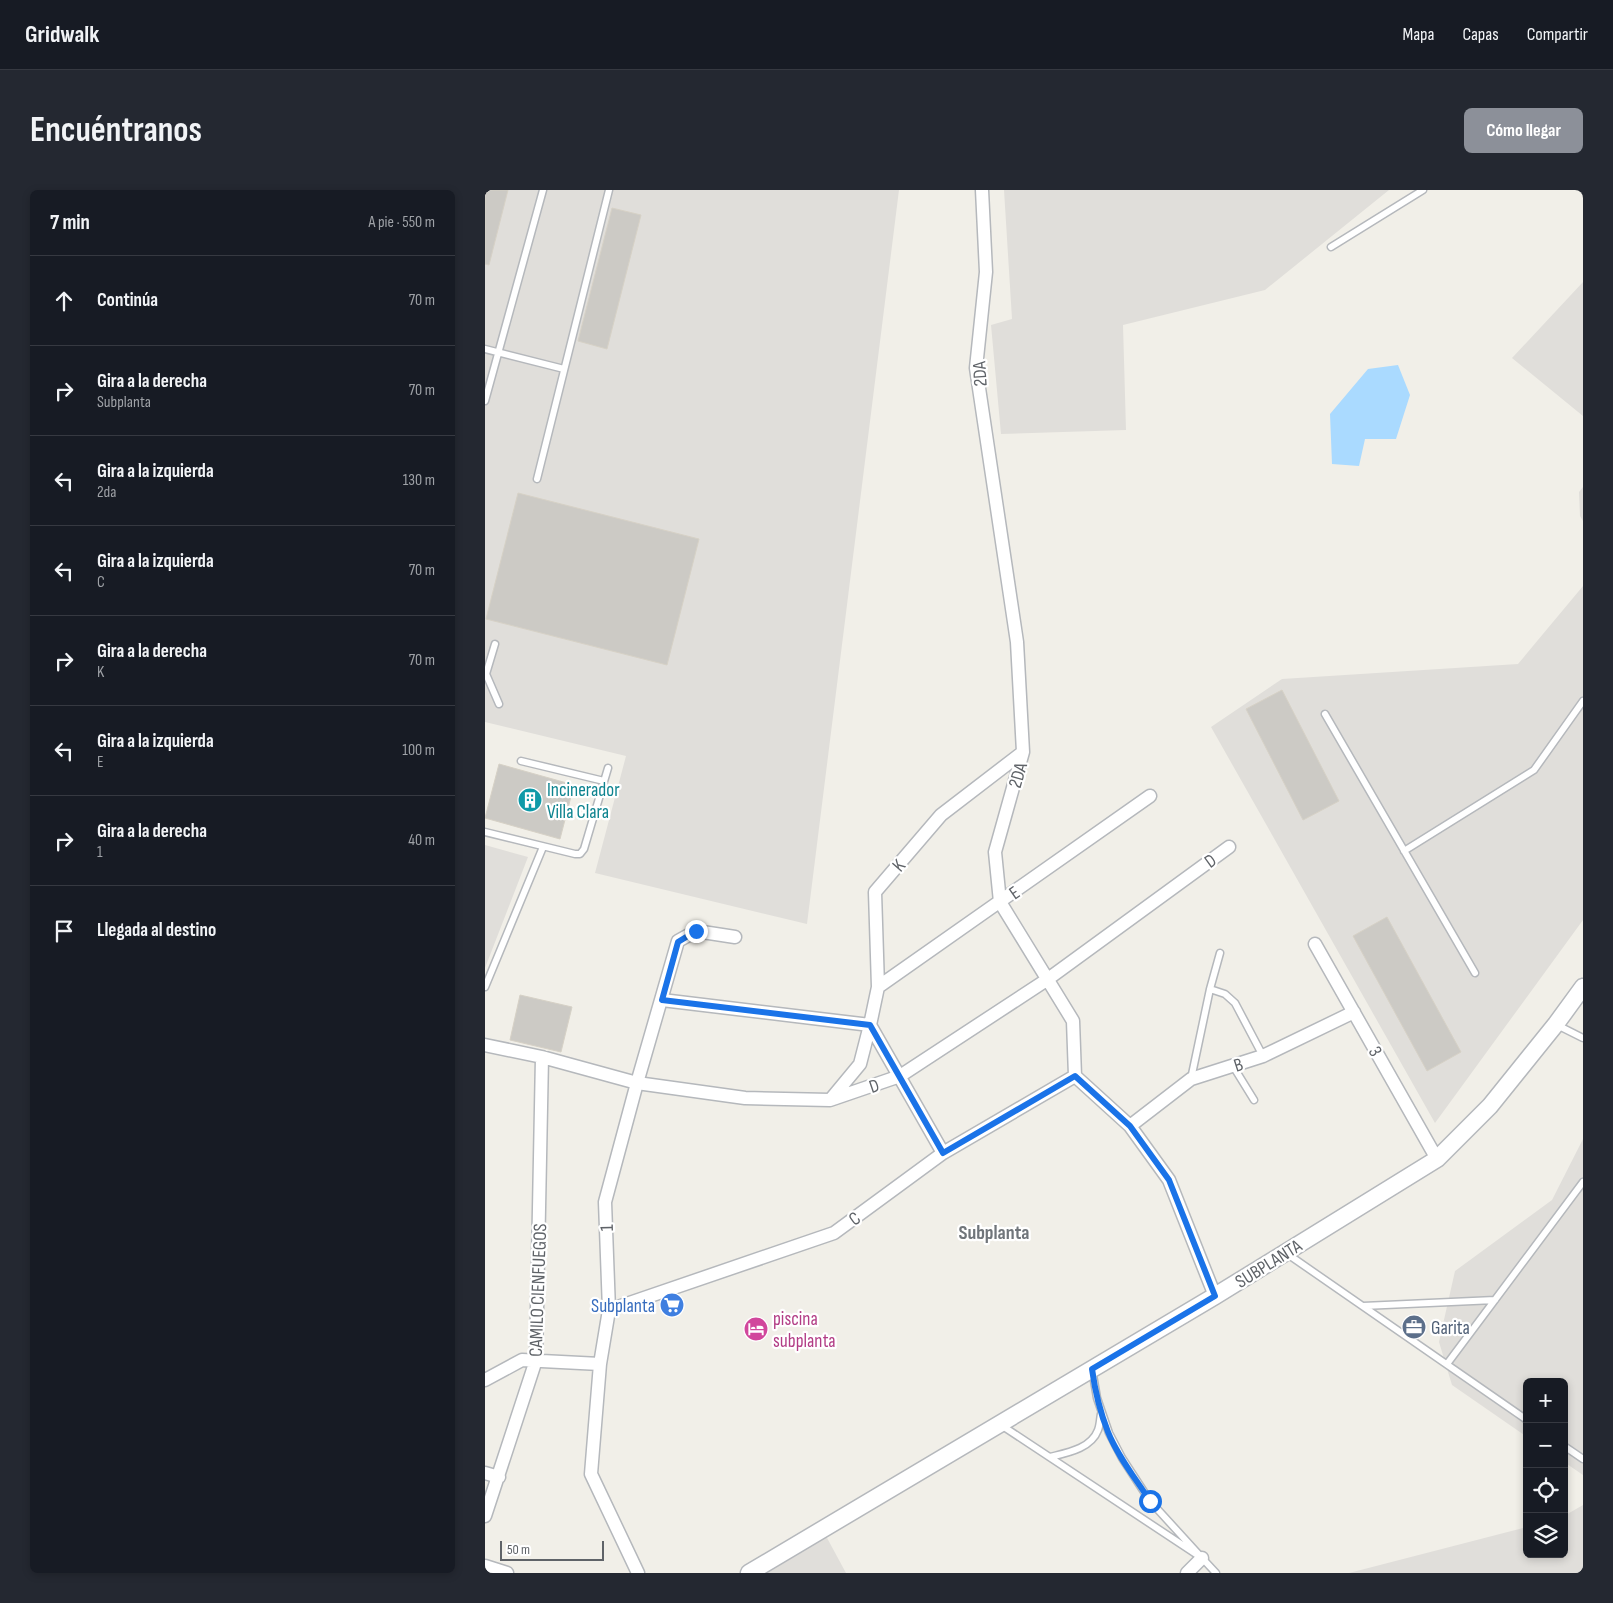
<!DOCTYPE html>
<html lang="es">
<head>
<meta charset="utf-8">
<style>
	:root { --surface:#171b24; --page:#242831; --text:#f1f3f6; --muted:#9ea1a6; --line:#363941; --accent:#8c9099 }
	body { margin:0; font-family:"Sofia Sans Condensed",sans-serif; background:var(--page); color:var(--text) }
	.controls { position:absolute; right:15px; bottom:15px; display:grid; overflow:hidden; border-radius:8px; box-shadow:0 2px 8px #0003 }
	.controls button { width:45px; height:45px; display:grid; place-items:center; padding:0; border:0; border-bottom:1px solid var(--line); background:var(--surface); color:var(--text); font:25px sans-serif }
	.scale { position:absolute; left:15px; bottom:12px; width:104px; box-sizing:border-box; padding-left:5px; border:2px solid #5f6368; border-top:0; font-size:14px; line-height:18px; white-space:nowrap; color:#5f6368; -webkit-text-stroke:4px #fff; paint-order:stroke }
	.stop { position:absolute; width:15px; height:15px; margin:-11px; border:4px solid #1a73e8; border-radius:50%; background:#fff }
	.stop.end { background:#1a73e8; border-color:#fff; box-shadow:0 1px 5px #0008 }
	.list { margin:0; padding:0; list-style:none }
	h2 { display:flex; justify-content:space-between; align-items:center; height:65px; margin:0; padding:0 20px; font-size:21px }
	h2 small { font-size:16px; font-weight:400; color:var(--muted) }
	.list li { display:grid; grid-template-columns:32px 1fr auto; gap:15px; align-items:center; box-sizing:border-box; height:90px; padding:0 20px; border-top:1px solid var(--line) }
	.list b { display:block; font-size:19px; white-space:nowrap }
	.list p { margin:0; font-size:16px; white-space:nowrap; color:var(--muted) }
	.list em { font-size:16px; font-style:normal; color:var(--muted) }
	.icon { flex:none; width:28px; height:28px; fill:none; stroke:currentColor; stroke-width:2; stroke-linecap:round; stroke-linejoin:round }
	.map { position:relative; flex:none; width:1098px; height:1383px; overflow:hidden; border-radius:8px }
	header { display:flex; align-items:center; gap:30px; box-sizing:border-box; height:70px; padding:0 25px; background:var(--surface); border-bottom:1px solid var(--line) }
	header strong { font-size:24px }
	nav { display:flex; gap:28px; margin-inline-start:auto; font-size:18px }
	.intro { display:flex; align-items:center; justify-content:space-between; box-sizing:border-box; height:120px; padding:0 30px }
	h1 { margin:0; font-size:35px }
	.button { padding:12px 22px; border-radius:8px; background:var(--accent); color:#fff; font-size:18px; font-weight:700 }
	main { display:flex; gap:30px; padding:0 30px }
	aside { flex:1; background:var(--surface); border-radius:8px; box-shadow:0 2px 8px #0003 }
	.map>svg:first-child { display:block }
	.industrial { fill:#e0deda }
	.water { fill:#aadaff }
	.building { fill:#cccac5; stroke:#d6d1c6 }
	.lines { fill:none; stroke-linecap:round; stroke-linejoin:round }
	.service-casing { stroke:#b5b8bc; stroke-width:9 }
	.minor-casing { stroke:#b5b8bc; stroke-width:15 }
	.tertiary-casing { stroke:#b5b8bc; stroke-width:19 }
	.service { stroke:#fff; stroke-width:6 }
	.minor { stroke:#fff; stroke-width:12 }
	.tertiary { stroke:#fff; stroke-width:16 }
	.route { stroke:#1a73e8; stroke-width:6 }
	.labels { text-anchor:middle; stroke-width:4.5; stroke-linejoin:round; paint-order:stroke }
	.street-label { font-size:19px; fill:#5f6368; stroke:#fff }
	.culture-label { font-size:19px; fill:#0d838f; stroke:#fff; text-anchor:start }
	.shop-label { font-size:19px; fill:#366cbe; stroke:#fff; text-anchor:end }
	.hotel-label { font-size:19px; fill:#b23c85; stroke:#fff; text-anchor:start }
	.service-label { font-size:19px; fill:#4e5e75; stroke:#fff; text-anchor:start }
	.neighbourhood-label { font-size:20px; font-weight:bold; fill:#70757a; stroke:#fff }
</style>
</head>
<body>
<header>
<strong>Gridwalk</strong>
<nav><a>Mapa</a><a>Capas</a><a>Compartir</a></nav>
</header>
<div class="intro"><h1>Encuéntranos</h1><a class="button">Cómo llegar</a></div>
<main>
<aside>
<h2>7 min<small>A pie · 550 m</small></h2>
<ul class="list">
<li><svg class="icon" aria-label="ahead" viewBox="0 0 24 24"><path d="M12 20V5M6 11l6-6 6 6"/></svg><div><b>Continúa</b></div><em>70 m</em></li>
<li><svg class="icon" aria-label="right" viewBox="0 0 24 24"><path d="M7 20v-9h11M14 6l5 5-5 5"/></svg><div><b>Gira a la derecha</b><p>Subplanta</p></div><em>70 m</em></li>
<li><svg class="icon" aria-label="left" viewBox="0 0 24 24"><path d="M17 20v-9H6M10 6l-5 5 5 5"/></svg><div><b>Gira a la izquierda</b><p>2da</p></div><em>130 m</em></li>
<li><svg class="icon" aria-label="left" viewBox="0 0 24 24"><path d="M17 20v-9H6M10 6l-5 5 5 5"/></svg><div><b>Gira a la izquierda</b><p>C</p></div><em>70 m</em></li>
<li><svg class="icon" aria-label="right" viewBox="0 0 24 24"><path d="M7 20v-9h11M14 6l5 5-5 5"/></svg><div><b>Gira a la derecha</b><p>K</p></div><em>70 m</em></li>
<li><svg class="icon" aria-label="left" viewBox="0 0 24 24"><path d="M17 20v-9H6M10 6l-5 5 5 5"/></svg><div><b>Gira a la izquierda</b><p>E</p></div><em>100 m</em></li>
<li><svg class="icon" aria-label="right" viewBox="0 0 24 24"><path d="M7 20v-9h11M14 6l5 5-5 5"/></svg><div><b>Gira a la derecha</b><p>1</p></div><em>40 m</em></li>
<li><svg class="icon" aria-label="arrive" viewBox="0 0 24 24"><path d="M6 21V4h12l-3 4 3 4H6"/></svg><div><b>Llegada al destino</b></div></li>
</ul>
</aside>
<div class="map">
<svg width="1098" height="1383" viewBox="0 0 1098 1383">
	<rect width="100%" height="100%" fill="#f1efe8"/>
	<path class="industrial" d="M0,0H414L322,734L110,683L141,566L0,532Z
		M519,0H904L780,100L638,135L641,240L516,244L506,135L527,129Z
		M1098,92V226L1027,168Z
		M1098,297V331L1095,326L1094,302Z
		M1098,396V730L950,933L726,537L797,489L1033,474Z
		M0,655L43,667L0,778Z
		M1098,949V1285L1079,1272V1192H1042V1247L967,1195L954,1152L970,1081L1067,1010Z
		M1098,1315V1383H864L1042,1337V1364H1079V1326Z
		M341,1346L361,1383H281Z"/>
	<path class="water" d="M913,175L925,205L911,249H880L874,276L847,274L845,224L883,179Z"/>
	<path class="building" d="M0,0H23L4,75L0,74Z
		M127,18L156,25L122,159L93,151Z
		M33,303L214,349L182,475L1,429Z
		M797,500L854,611L818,630L761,519Z
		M14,574L89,595L75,649L0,628Z
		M902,727L976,862L942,881L868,746Z
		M35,805L87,817L76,862L25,850Z"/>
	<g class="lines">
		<defs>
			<path id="service" d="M846,57L938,0
				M0,159L79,179
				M0,211L58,0
				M52,289L124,0
				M10,454L1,484L14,514
				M840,524L990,783
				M36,571L119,591
				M0,642L90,664H95L99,659L123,578
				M919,661L1049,580L1098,511
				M0,797L58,657
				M725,799L740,804L750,813L778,866
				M1072,835L1098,848
				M748,876L769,910
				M706,889L725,799L735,763
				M801,1063L1042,1230
				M878,1116L1010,1110
				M962,1174L1098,992
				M516,1235L717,1368L665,1311L637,1268L624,1243L612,1208L607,1179
				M1079,1256L1098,1269
				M565,1267C581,1263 606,1259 613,1240C615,1235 615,1229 616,1224
				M717,1368L731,1383"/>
			<path id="minor" d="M497,0L501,82L491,178L532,452L538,562L510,662L515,712L588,831L590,886L645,936L684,990L730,1106
				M830,754L952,969
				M393,797L665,606
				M177,810L385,835L458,963
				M0,855L57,867L152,893L260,908L345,910L415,886L563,789L744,657
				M346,909L375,874L385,835L393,797L390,702L456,625L538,562
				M645,936L706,889L778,866L869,822
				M124,1120L349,1043L458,963L590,886
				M0,1190L37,1170L115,1174
				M0,1283L14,1287
				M0,1326L51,1170L57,867
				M0,1376L22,1383
				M153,1383L106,1284L115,1174L124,1120L120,1012L152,893L193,751L211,741L250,747
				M702,1383L717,1368"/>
			<path id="tertiary" d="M264,1383L730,1106L952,969L1005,916L1071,834L1098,797"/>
		</defs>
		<use href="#service" class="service-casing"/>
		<use href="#minor" class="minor-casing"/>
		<use href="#tertiary" class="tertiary-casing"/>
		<use href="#service" class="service"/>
		<use href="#minor" class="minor"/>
		<use href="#tertiary" class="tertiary"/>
	</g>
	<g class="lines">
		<path class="route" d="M211,741L193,752L177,810L385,835L458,963L590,886L645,936L684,990L730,1106L607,1179C610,1201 615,1222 623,1242C633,1267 651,1289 665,1311"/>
	</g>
	<defs>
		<symbol id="building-disc" viewBox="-11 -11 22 22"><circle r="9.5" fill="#0f9aa8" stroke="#fff"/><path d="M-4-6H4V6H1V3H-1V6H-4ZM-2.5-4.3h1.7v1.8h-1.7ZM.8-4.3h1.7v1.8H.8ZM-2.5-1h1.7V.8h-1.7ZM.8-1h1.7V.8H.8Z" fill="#fff"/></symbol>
		<symbol id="supermarket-disc" viewBox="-11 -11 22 22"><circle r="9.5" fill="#3f7fe0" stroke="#fff"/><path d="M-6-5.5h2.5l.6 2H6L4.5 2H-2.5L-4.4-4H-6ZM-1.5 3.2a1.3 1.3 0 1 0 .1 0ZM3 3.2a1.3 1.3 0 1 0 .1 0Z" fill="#fff"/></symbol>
		<symbol id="office-disc" viewBox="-11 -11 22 22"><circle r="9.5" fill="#5c6f8a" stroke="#fff"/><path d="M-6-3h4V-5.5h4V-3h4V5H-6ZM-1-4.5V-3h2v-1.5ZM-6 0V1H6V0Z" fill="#fff"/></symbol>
		<symbol id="hotel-disc" viewBox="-11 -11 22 22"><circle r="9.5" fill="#d1479c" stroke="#fff"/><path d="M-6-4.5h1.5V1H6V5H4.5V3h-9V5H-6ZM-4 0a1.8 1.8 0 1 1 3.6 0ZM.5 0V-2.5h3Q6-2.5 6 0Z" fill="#fff"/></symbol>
	</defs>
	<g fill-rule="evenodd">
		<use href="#building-disc" x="31" y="596" width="28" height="28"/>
		<use href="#supermarket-disc" x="173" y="1101" width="28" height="28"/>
		<use href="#office-disc" x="915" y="1123" width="28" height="28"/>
		<use href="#hotel-disc" x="257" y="1125" width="28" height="28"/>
	</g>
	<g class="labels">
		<g class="street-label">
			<text transform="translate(494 184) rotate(-94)" y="7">2DA</text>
			<text transform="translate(532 585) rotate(-74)" y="7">2DA</text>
			<text transform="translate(725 670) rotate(-36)" y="7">D</text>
			<text transform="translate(413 675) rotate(-49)" y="7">K</text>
			<text transform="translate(529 702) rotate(-35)" y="7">E</text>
			<text transform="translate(891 861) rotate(60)" y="7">3</text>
			<text transform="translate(753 874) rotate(-18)" y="7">B</text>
			<text transform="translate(389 895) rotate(-19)" y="7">D</text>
			<text transform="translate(369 1028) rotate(-36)" y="7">C</text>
			<text transform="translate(121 1038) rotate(-92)" y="7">1</text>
			<text transform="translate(783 1073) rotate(-32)" y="7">SUBPLANTA</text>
			<text transform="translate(52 1100) rotate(-88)" y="7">CAMILO CIENFUEGOS</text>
		</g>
		<g class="culture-label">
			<text x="62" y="606">Incinerador<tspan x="62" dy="22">Villa Clara</tspan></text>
		</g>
		<g class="shop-label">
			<text x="170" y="1122">Subplanta</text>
		</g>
		<g class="hotel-label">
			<text x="288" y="1135">piscina<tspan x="288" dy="22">subplanta</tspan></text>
		</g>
		<g class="service-label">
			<text x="946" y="1144">Garita</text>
		</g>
		<g class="neighbourhood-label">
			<text x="509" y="1049">Subplanta</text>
		</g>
	</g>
</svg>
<div class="controls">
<button>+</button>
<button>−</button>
<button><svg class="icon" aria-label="locate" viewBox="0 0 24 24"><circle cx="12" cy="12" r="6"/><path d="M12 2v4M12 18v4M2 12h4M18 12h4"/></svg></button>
<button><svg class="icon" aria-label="layers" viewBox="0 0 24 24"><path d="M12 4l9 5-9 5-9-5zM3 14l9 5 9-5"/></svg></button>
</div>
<div class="scale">50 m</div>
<div class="stop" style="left:665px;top:1311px"></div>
<div class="stop end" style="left:211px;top:741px"></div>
</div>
</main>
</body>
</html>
